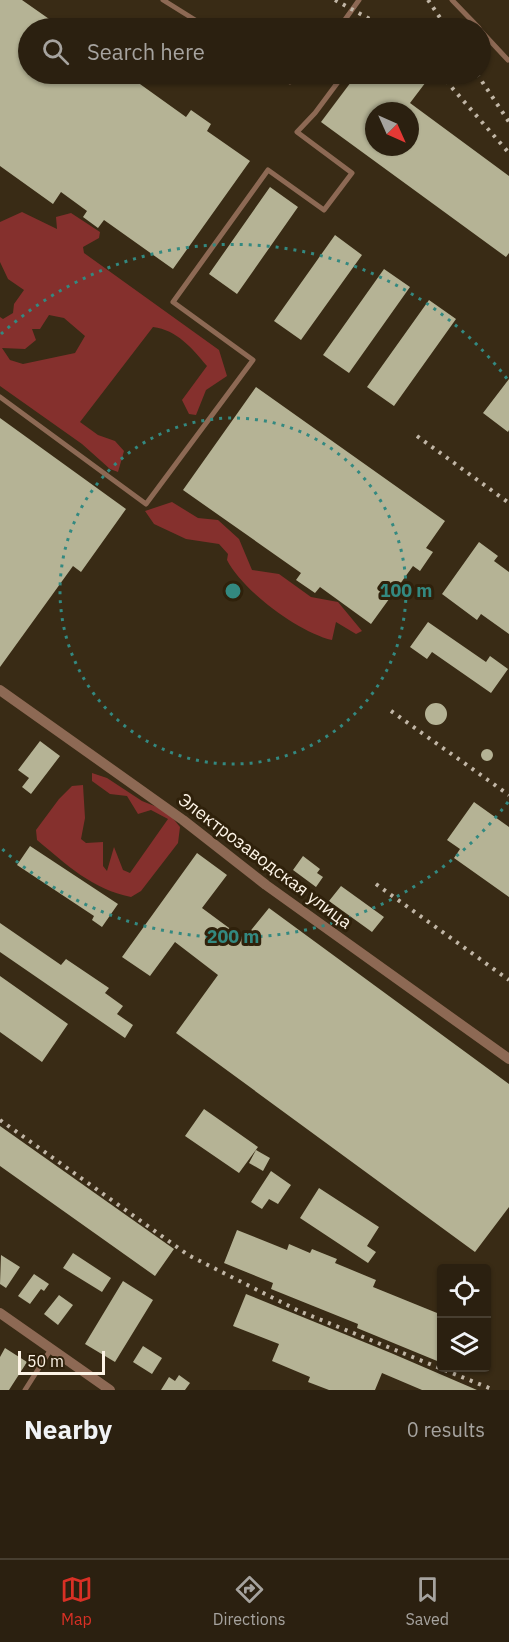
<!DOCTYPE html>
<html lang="en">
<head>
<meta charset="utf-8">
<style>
	:root { --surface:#2b2010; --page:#332819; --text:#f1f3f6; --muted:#a6a39f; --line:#473e30; --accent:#d93025 }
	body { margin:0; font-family:"IBM Plex Sans",sans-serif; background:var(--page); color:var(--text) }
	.controls { position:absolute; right:18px; bottom:18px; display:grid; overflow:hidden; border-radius:6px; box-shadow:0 2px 4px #0004 }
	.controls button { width:54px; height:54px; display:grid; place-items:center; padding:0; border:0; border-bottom:2px solid var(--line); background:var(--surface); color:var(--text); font:30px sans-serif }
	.compass { position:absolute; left:365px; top:102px; width:54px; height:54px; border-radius:50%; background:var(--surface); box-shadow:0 2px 4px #0004; rotate:135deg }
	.scale { position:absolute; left:18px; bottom:15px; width:87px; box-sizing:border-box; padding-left:6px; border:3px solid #fcf3e5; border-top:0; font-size:16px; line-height:21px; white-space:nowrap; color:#fcf3e5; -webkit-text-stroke:4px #2f210b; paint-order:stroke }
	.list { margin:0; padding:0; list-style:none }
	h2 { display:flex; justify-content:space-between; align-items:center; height:78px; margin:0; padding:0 24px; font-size:26px }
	h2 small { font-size:20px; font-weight:400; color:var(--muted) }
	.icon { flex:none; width:33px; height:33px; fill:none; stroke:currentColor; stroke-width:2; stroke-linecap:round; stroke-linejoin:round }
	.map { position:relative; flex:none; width:509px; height:1390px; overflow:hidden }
	.search { position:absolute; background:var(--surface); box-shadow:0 2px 4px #0004; left:18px; right:18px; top:18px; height:66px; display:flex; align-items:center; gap:15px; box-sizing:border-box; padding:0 21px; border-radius:33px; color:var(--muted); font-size:22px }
	.sheet { height:168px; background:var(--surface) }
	nav { display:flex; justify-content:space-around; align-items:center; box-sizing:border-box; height:84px; border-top:2px solid var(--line); background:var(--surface); font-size:16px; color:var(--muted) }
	nav a { display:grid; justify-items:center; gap:3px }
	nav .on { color:var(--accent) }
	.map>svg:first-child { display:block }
	.green { fill:#85302d; fill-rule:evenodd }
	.building { fill:#b5b395; fill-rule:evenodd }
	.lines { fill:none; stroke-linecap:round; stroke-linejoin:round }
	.lane { stroke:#8d6954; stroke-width:5 }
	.street { stroke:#8d6954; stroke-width:10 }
	.rail { stroke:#c1b6a6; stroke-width:4; stroke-dasharray:3 6; stroke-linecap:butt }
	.ring { fill:none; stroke:#338980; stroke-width:3; stroke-dasharray:3 6 }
	.labels { text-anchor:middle; stroke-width:6; stroke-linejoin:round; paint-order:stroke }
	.street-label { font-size:18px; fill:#fcf3e5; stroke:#2f210b }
	.centre { fill:#338980; stroke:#2f210b; stroke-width:3 }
	.ring-label { font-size:18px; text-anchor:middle; font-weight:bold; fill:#338980; stroke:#2f210b; stroke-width:6; stroke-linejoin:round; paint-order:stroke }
</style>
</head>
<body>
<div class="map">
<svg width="509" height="1390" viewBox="0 0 509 1390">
	<rect width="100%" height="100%" fill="#392b15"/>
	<path class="green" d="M22,212L57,229L56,217L71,213L100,232L99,238L83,247L84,253L219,350L227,376L206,390L196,415L189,414L182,400L207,366C192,348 177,330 153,327L80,422L98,435L115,441L124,451L118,472L110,469L82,444L0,386V317L3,319L13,313L14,304L24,290L8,279L0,262V222ZM49,315L64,318L85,336L75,353L23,364L10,360L2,348L25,349L36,340L32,329H40Z
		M172,502L198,518L218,520L239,539L252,570L279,574L311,597L338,602L362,631L356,634L336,622L332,640C298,632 243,591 227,560L228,554L219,544L186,539L154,524L145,511Z
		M92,773L107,778L142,801L167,811L180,827L178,843L141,891L131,897C92,889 67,865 37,840L36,830L59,799L72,786L83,785L85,818L81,839L86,843L103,842V866L107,871L114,847L123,870L130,873L168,819L151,810L138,814L127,796L110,794L92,781Z"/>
	<path class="building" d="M0,0H22L62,28H28V74H126L186,117L191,110L211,124L207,131L250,161L173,269L104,220L98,228L83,217L87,211L61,192L53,204L0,166Z
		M357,74H432L410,103L509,176V253L506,257L321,122ZM374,111H410V147H374Z
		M270,187L298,207L237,294L209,274Z
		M335,235L362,255L301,340L274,321Z
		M384,269L410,287L349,373L323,355Z
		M429,300L456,319L394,406L367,387Z
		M509,379V430L508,432L483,413Z
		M256,387L445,521L426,548L433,552L420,571L413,566L371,624L320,587L315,593L296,580L301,573L183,490Z
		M0,418L126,509L81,572L73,566L0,667Z
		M479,542L498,556L494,561L509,572V634L481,614L477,620L442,594Z
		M428,622L486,662L490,656L508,669L491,693L432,652L427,659L410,647Z
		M425 714a11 11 0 1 1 22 0a11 11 0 1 1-22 0Z
		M40,741L60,756L31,794L22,787L29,778L18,770Z
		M481 755a6 6 0 1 1 12 0a6 6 0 1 1-12 0Z
		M474,802L509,827V897L454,858L460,849L447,840Z
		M30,846L118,904L102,927L92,920L94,916L17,865Z
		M197,853L227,875L202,908L244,939L269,908L509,1084V1207L475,1252L176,1033L218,975L175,942L150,976L122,957Z
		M303,856L320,869L317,873L323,877L316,887L293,870Z
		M341,886L384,917L372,932L329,901Z
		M0,923L61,965L66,959L109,988L105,993L123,1006L117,1014L133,1025L125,1038L0,952Z
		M0,976L68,1024L42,1062L0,1032Z
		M204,1109L258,1147L239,1173L185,1136Z
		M0,1126L174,1249L155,1276L0,1166Z
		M256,1150L270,1158L263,1171L249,1163Z
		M271,1171L291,1185L278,1204L269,1199L262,1209L251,1202Z
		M319,1188L379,1227L367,1246L376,1252L368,1263L300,1218Z
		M237,1230L287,1250L289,1244L310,1253L312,1249L337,1259L335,1263L376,1280L373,1287L442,1315V1363L357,1328L358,1324L271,1289L273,1283L224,1263Z
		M73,1253L111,1278L102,1292L63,1268Z
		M1,1255L20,1267L6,1288L0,1284Z
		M34,1274L49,1284L44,1291L41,1289L30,1304L18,1296Z
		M123,1281L153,1300L115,1362L85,1344Z
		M246,1294L391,1353L477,1390H422L382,1373L375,1390H329L308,1382L310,1377L272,1361L279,1344L233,1326Z
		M59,1295L73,1305L58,1325L44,1314Z
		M143,1346L162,1358L152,1374L133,1362Z
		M5,1348L27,1362L9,1390H0V1357Z
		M179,1375L190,1383L185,1390H161L169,1377L175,1381Z"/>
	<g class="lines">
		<path class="lane" d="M163,0L208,28
			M452,0L479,28
			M339,28L359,0
			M480,30L508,60
			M278,74L290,82L298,74
			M0,397L146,504L253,360L173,302L268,170L324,210L352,173L297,132L315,113L344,74
			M25,1390L51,1349"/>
		<path class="street" d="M0,690L183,820L266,885L509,1059
			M0,1313L110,1390"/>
		<path class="rail" d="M335,0L386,28
			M428,0L447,28
			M440,74L509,153
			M477,74L509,122
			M417,436L509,503
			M391,711L509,795
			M376,884L509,980
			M0,1120L188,1255L299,1311L494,1390"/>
	</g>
	<g class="ring">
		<circle cx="233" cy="591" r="173"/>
		<path d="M508 802A346 346 0 0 1 1 848M1 334A346 346 0 0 1 508 380"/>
	</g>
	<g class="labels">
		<g class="street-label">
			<text transform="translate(265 861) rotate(37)" y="6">Электрозаводская улица</text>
		</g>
	</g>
	<circle cx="233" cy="591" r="9" class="centre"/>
	<g class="ring-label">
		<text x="406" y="597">100 m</text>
		<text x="233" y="943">200 m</text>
	</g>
</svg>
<div class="controls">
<button><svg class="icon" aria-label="locate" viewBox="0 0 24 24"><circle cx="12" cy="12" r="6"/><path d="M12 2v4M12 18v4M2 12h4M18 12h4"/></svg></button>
<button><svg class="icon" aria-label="layers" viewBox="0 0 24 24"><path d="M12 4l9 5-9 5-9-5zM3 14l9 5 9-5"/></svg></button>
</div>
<svg class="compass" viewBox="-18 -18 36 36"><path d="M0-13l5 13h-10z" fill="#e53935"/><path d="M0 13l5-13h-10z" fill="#a6a39f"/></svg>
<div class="scale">50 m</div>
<div class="search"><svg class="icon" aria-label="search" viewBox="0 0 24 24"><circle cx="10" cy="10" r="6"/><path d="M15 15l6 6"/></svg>Search here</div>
</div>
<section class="sheet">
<h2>Nearby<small>0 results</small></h2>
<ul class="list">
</ul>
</section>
<nav>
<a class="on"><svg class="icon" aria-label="map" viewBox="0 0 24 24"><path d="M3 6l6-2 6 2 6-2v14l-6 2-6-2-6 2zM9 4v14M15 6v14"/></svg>Map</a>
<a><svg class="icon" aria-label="directions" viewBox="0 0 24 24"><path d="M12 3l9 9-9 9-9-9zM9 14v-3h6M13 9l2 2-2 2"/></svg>Directions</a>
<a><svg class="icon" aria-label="saved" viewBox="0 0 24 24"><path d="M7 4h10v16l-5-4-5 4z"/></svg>Saved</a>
</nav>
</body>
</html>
